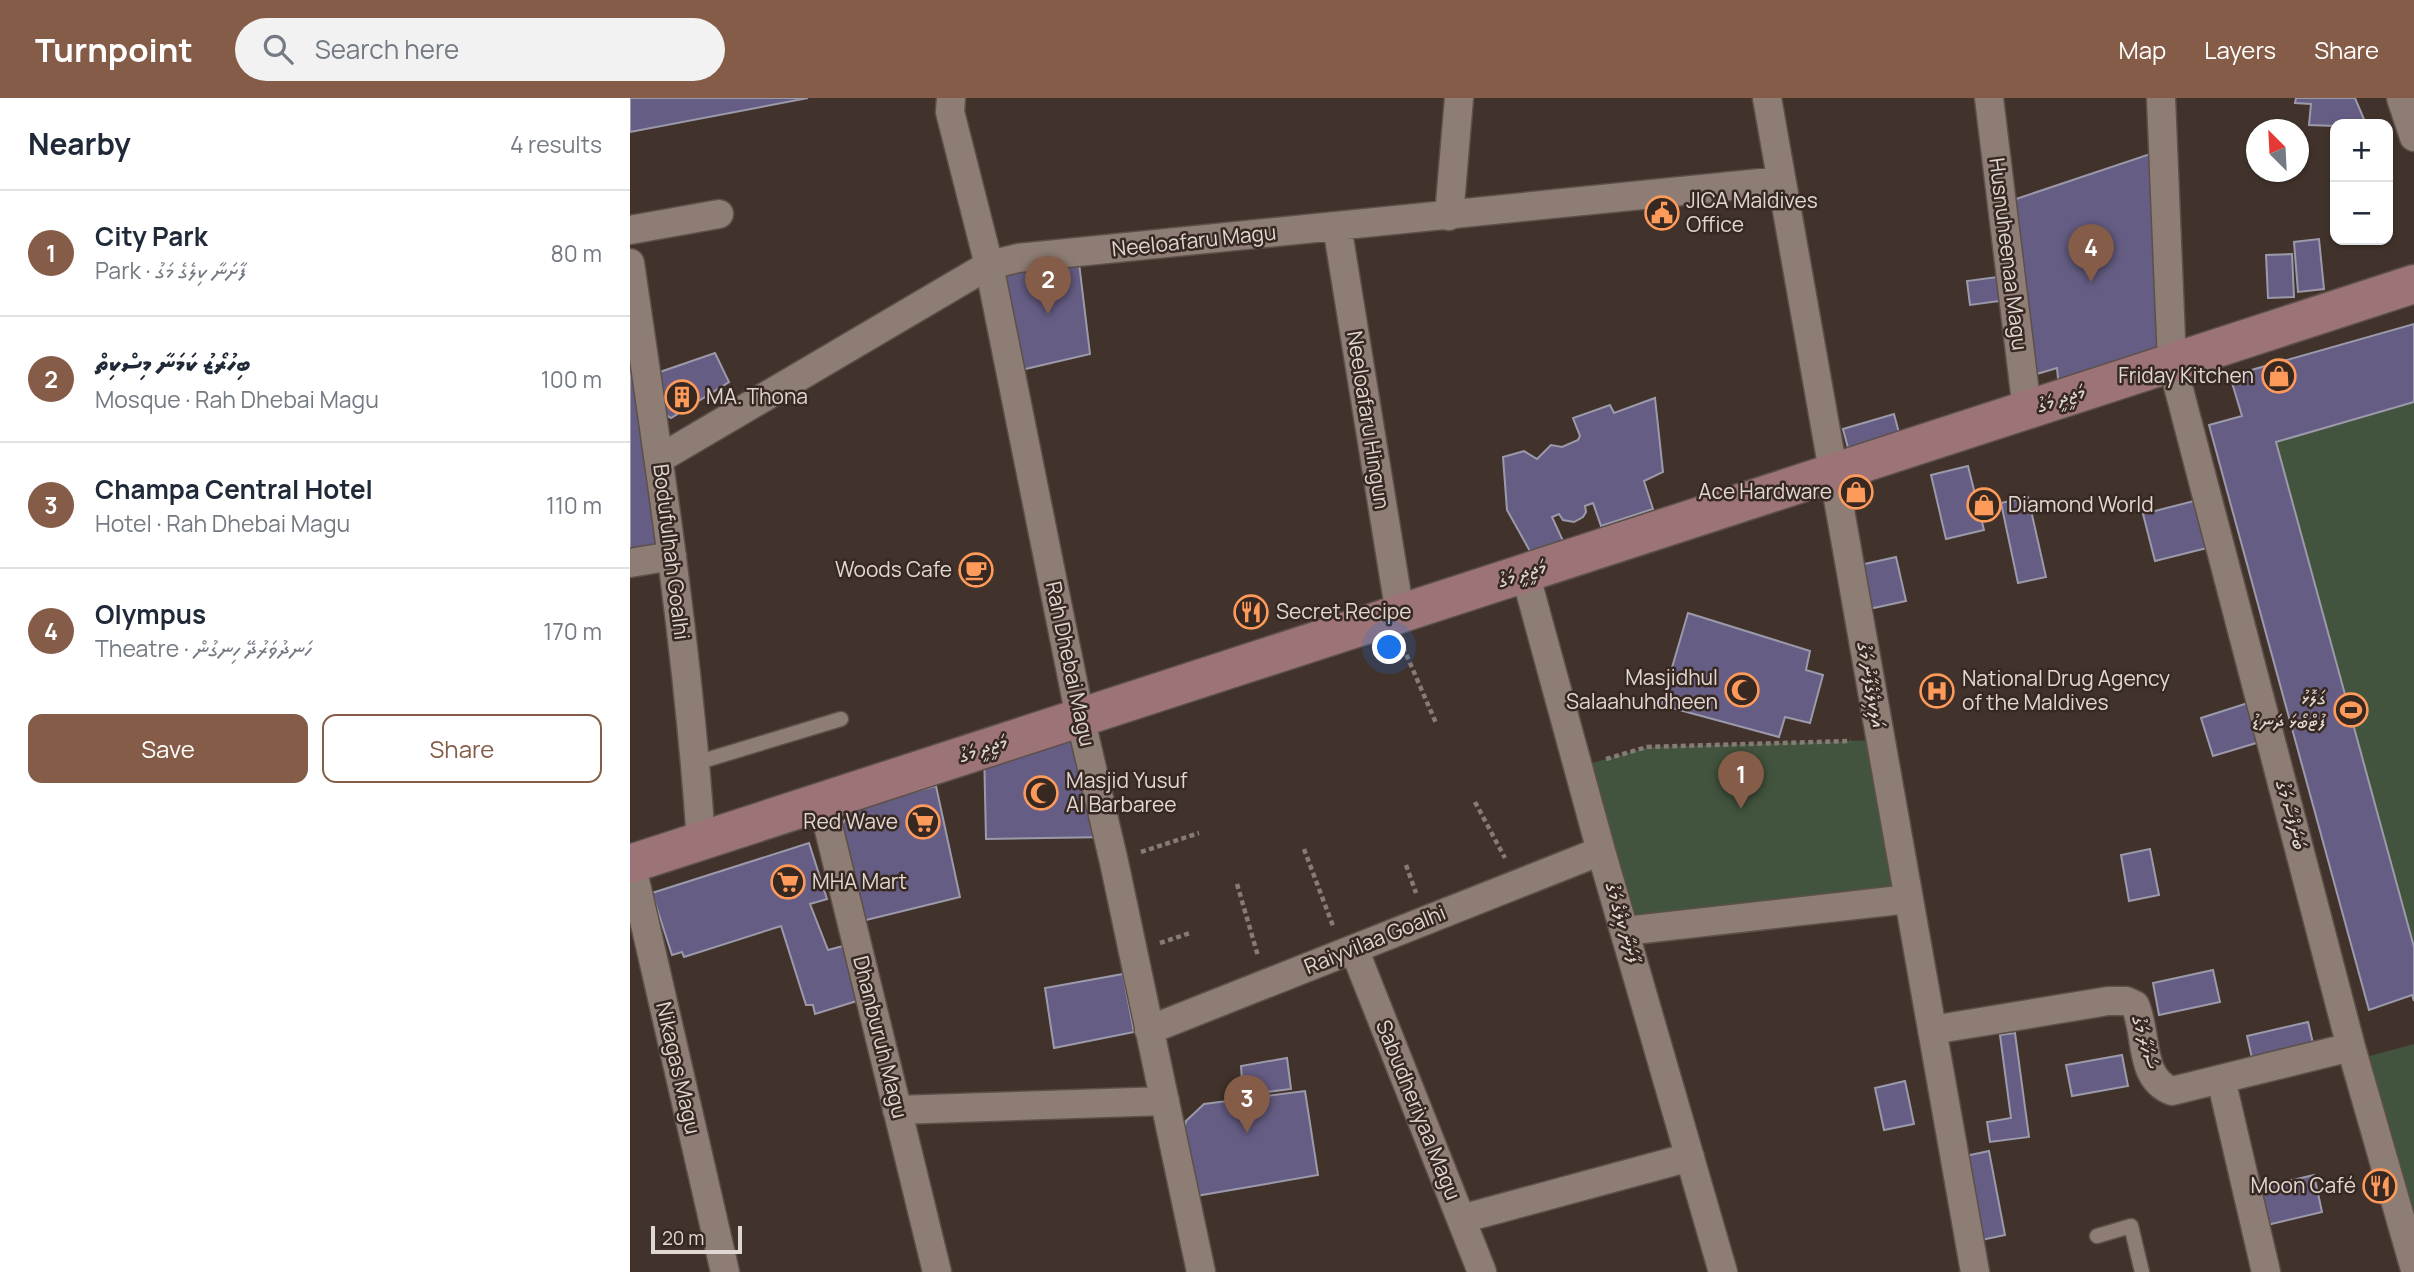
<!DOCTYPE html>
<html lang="en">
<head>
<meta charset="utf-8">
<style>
	:root { --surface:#fff; --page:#f2f2f3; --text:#1f2937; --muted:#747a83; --line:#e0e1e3; --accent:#845c47 }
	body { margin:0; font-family:Manrope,"Noto Sans Thaana",sans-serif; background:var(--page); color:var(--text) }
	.controls { position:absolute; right:21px; top:21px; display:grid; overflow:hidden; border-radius:14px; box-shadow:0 2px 5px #0004 }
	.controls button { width:63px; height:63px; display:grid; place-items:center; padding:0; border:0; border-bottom:2px solid var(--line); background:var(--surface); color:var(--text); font:35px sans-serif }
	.compass { position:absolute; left:1616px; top:21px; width:63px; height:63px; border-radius:50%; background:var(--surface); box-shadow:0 2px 5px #0004; rotate:336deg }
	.scale { position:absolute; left:21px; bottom:18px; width:91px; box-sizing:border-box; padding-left:7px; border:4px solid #e0d7d2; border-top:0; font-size:19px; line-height:24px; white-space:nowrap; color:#e0d7d2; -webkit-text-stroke:5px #372922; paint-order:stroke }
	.you { position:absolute; left:760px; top:550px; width:24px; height:24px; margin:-18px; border:5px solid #fff; border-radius:50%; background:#1a73e8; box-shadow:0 0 0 10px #1a73e833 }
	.badge { display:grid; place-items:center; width:46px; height:46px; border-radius:50%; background:var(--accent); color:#fff; font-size:23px; font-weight:700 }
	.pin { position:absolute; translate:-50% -58px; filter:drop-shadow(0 2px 4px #0008) }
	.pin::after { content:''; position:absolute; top:37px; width:24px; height:21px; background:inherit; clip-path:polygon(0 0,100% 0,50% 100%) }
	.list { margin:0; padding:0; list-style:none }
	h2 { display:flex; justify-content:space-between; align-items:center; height:91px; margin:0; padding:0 28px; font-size:30px }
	h2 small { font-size:23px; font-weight:400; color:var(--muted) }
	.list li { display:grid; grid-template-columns:46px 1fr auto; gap:21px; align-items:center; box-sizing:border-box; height:126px; padding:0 28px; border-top:2px solid var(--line) }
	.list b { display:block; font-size:26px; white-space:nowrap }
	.list p { margin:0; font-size:23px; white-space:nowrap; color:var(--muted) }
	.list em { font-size:23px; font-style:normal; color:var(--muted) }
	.actions { display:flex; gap:14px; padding:21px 28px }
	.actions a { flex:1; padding:16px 0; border:2px solid var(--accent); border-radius:14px; text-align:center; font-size:24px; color:var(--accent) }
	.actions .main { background:var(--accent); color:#fff }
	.icon { flex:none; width:38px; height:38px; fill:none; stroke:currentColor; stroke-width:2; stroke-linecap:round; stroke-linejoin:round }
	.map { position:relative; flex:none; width:1784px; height:1174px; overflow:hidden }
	header { display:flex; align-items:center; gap:42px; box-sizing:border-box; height:98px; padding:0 35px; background:var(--accent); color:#fff }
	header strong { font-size:33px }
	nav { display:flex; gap:38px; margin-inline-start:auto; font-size:24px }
	.search { width:490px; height:63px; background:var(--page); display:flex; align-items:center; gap:18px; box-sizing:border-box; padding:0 24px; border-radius:38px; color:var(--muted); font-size:26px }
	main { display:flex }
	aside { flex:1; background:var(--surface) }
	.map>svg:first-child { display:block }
	.green { fill:#42543e }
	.building { fill:#655d84; stroke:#9c9aaa; stroke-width:2 }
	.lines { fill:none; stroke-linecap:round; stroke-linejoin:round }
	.lane-casing { stroke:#5c5049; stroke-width:17 }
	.street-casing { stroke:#5c5049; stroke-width:31 }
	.secondary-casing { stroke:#5c5049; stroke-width:41 }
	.path { stroke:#867b75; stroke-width:4.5; stroke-dasharray:5 3.5; stroke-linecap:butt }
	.lane { stroke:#8e7d75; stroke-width:14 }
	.street { stroke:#8e7d75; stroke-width:28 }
	.secondary { stroke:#9c7477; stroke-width:38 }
	.labels { text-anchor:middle; stroke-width:5; stroke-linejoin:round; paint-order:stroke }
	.poi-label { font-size:21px; fill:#e0d7d2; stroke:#372922; text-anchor:start }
	.street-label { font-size:21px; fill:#e0d7d2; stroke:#372922 }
</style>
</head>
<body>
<header>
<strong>Turnpoint</strong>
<div class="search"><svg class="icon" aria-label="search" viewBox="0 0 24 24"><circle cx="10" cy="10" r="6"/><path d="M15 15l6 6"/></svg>Search here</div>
<nav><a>Map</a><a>Layers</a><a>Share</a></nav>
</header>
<main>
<aside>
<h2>Nearby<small>4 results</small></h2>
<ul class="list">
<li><span class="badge">1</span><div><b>City Park</b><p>Park · ފާށަނާ ކިލެގެ މަގު</p></div><em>80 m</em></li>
<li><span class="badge">2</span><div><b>ބިހުރޯޒު ކަމަނާ މިސްކިތް</b><p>Mosque · Rah Dhebai Magu</p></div><em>100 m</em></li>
<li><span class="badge">3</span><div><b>Champa Central Hotel</b><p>Hotel · Rah Dhebai Magu</p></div><em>110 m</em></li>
<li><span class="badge">4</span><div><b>Olympus</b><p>Theatre · ހަނދުވަރުދޭ ހިނގުން</p></div><em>170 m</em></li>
</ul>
<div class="actions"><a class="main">Save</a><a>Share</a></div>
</aside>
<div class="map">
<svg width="1784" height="1174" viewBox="0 0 1784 1174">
	<rect width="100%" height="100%" fill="#41332c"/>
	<path class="green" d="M1784,226V903L1782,897L1739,912L1579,327L1612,318L1600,278Z
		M1250,642L1279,801L995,833L949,669L1017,649Z
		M1784,946V1130L1736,959Z"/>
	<path class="building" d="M0,0H178L0,34Z
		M1666,0H1725L1736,26H1705V28L1679,27L1681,6L1665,5Z
		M1526,54L1537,266L1430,301L1427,270L1400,278L1380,103Z
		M1689,141L1694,191L1668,194L1664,144Z
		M1662,156L1664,199L1638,200L1636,157Z
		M449,165L460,256L391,272L372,175Z
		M1367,179L1370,203L1340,207L1337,183Z
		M0,213L30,446L0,451Z
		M1784,226V304L1646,344L1784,849V903L1782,897L1739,912L1579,327L1612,318L1600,278Z
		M85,255L99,284L41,320L33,315L27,275Z
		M1025,300L1033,374L1014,383L1023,411L971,428L963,405L955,408L956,414L953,419L944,424L933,422L929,416L922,419L933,443L901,455L877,412L873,359L894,353L907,361L921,347L932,349L948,342L950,338L943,320L980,307L984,315Z
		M1264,316L1272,346L1221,361L1213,331Z
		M1338,368L1354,432L1316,441L1301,377Z
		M1398,399L1416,479L1388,485L1371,405Z
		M1572,401L1585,448L1525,463L1513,416Z
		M1266,459L1276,503L1239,511L1230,467Z
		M1058,515L1180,553L1176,572L1193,577L1180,625L1155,619L1149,639L1031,607Z
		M1621,604L1633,643L1583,658L1571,620Z
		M450,619L478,739L356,741L354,651Z
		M306,688L330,799L228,824L212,726L225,709Z
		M179,745L197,801L180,806L198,852L213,848L230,902L185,916L183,907H176L151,828L54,859L52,854L42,857L22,795Z
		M1520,751L1529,797L1499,803L1491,757Z
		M1583,872L1590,904L1529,917L1523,885Z
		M493,876L504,934L424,950L415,890Z
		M1678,924L1685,954L1624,969L1617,938Z
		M1385,935L1399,1039L1360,1044L1357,1024L1381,1020L1370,937Z
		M1492,957L1498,988L1442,998L1436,967Z
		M657,960L661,991L613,997L611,968Z
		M1275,983L1284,1026L1254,1032L1245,990Z
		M675,993L688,1077L560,1099L550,1047L556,1023L574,1006Z
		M1359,1053L1375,1137L1342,1144L1326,1060Z
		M1684,1077L1692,1114L1633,1128L1624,1091Z"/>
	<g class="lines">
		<defs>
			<path id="lane" d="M66,665L211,621
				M1467,1138L1501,1128L1512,1174"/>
			<path id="street" d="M321,0L320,14L359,167L450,619L484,764L571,1174
				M1137,0L1345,1174
				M1359,0L1397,312
				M1531,0L1542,265L1721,949L1784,1168
				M1771,0L1784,39
				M819,118L829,0
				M707,128L770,516
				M0,132L89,116
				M0,165C28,357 58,549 71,743
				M29,361L359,167L388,160L1151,83
				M0,465L42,458
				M895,475L971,753L1093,1174
				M192,703L307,1174
				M1,765L95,1174
				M995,833L1279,801
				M724,851L852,1174
				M519,932L971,753
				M1302,932L1478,903H1496L1505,907C1518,936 1508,980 1542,993L1721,949
				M1591,981L1636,1174
				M267,1012L535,1003
				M831,1121L1060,1059"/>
			<path id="secondary" d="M0,766L1784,186"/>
		</defs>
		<use href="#lane" class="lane-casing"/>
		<use href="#street" class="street-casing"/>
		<use href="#secondary" class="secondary-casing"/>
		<path class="path" d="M773,549L806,625
			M976,661L1017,649L1221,643
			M845,704L875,760
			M674,751L703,828
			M511,754L569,735
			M776,767L786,795
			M607,786L628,858
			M530,845L560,835"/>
		<use href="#lane" class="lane"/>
		<use href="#street" class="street"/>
		<use href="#secondary" class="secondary"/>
	</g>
	<defs>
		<symbol id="civic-ring" viewBox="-11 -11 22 22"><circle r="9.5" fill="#372922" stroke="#ff9b5a" stroke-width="1.5"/><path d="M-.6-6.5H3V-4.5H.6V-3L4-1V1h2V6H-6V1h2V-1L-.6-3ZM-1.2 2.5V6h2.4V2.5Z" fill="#ff9b5a"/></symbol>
		<symbol id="shop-ring" viewBox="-11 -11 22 22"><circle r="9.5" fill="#372922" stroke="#ff9b5a" stroke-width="1.5"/><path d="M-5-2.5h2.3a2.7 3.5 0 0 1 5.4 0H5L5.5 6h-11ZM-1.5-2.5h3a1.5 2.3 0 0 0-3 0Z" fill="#ff9b5a"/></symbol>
		<symbol id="building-ring" viewBox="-11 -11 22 22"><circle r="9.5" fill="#372922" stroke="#ff9b5a" stroke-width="1.5"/><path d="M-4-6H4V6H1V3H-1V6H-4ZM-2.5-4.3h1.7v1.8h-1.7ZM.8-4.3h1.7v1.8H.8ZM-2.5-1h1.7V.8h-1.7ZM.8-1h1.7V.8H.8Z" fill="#ff9b5a"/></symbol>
		<symbol id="cafe-ring" viewBox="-11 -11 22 22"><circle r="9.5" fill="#372922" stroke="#ff9b5a" stroke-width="1.5"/><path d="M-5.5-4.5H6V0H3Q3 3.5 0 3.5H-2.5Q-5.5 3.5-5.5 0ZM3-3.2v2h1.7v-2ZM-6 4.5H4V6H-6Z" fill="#ff9b5a"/></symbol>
		<symbol id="restaurant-ring" viewBox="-11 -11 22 22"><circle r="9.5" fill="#372922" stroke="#ff9b5a" stroke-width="1.5"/><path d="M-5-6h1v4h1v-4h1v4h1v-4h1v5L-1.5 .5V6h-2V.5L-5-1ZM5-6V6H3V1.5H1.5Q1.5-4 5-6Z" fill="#ff9b5a"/></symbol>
		<symbol id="mosque-ring" viewBox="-11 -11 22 22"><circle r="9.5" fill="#372922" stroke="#ff9b5a" stroke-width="1.5"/><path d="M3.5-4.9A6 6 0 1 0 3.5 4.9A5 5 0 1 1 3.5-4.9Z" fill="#ff9b5a"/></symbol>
		<symbol id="hospital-ring" viewBox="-11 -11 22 22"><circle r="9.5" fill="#372922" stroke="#ff9b5a" stroke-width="1.5"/><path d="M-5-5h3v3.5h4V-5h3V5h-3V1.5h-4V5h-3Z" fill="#ff9b5a"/></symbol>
		<symbol id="stadium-ring" viewBox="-11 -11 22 22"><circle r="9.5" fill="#372922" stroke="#ff9b5a" stroke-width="1.5"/><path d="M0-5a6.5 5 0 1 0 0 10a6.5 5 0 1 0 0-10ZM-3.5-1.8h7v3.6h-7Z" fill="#ff9b5a"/></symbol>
		<symbol id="supermarket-ring" viewBox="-11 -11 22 22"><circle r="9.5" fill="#372922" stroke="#ff9b5a" stroke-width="1.5"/><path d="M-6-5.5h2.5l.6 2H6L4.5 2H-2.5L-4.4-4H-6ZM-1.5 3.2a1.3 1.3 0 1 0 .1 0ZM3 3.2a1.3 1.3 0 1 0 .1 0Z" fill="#ff9b5a"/></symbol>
	</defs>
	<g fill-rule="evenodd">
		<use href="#civic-ring" x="1013" y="96" width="38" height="38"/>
		<use href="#shop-ring" x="1630" y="259" width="38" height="38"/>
		<use href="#building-ring" x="33" y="280" width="38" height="38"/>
		<use href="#shop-ring" x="1207" y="375" width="38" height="38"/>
		<use href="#shop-ring" x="1335" y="388" width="38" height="38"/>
		<use href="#cafe-ring" x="327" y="453" width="38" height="38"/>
		<use href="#restaurant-ring" x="602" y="495" width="38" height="38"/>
		<use href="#mosque-ring" x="1093" y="573" width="38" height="38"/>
		<use href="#hospital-ring" x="1288" y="574" width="38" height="38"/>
		<use href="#stadium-ring" x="1702" y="593" width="38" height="38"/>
		<use href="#mosque-ring" x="392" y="676" width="38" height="38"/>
		<use href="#supermarket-ring" x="274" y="705" width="38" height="38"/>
		<use href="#supermarket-ring" x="139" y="765" width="38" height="38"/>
		<use href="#restaurant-ring" x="1731" y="1069" width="38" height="38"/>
	</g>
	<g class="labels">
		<g class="poi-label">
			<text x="1056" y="110">JICA Maldives<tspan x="1056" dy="24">Office</tspan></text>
			<text x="1624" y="285" text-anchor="end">Friday Kitchen</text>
			<text x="76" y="306">MA. Thona</text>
			<text x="1202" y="401" text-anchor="end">Ace Hardware</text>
			<text x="1378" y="414">Diamond World</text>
			<text x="322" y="479" text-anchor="end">Woods Cafe</text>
			<text x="646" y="521">Secret Recipe</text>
			<text x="1088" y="587" text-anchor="end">Masjidhul<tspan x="1088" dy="24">Salaahuhdheen</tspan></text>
			<text x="1332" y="588">National Drug Agency<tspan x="1332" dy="24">of the Maldives</tspan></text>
			<text x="1696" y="607" text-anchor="end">ގަލޮޅު<tspan x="1696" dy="24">ފުޓްބޯޅަ ދަނޑު</tspan></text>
			<text x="436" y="690">Masjid Yusuf<tspan x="436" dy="24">Al Barbaree</tspan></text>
			<text x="268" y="731" text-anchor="end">Red Wave</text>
			<text x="182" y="791">MHA Mart</text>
			<text x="1726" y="1095" text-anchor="end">Moon Café</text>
		</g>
		<g class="street-label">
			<text transform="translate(564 143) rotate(-6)" y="7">Neeloafaru Magu</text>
			<text transform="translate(1378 156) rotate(83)" y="7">Husnuheenaa Magu</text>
			<text transform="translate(1431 301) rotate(-18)" y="7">މަޖީދީ މަގު</text>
			<text transform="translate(738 322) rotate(81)" y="7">Neeloafaru Hingun</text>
			<text transform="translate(41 454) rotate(83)" y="7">Bodufulhah Goalhi</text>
			<text transform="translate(892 476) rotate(-18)" y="7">މަޖީދީ މަގު</text>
			<text transform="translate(440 566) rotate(78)" y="7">Rah Dhebai Magu</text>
			<text transform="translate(1241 587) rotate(80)" y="7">އަލިކިލެގެފާނު މަގު</text>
			<text transform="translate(353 651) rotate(-18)" y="7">މަޖީދީ މަގު</text>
			<text transform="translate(1661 717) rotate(75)" y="7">ބަނަފްސާ މަގު</text>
			<text transform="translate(993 825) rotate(74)" y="7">ފާށަނާ ކިލެގެ މަގު</text>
			<text transform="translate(745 842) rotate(-22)" y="7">Raiyvilaa Goalhi</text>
			<text transform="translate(250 939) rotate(76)" y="7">Dhanburuh Magu</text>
			<text transform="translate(1515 944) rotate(75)" y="7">ސަހަރާ މަގު</text>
			<text transform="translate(48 970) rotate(77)" y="7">Nikagas Magu</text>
			<text transform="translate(788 1012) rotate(68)" y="7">Sabudheriyaa Magu</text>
		</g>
	</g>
</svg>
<div class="controls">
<button>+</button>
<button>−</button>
</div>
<svg class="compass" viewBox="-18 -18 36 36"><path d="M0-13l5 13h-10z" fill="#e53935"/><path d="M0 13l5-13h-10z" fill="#747a83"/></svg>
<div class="scale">20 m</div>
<div class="you"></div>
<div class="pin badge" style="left:1111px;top:711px">1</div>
<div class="pin badge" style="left:418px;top:216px">2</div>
<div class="pin badge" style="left:617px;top:1035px">3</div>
<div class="pin badge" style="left:1461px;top:184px">4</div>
</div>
</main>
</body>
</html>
